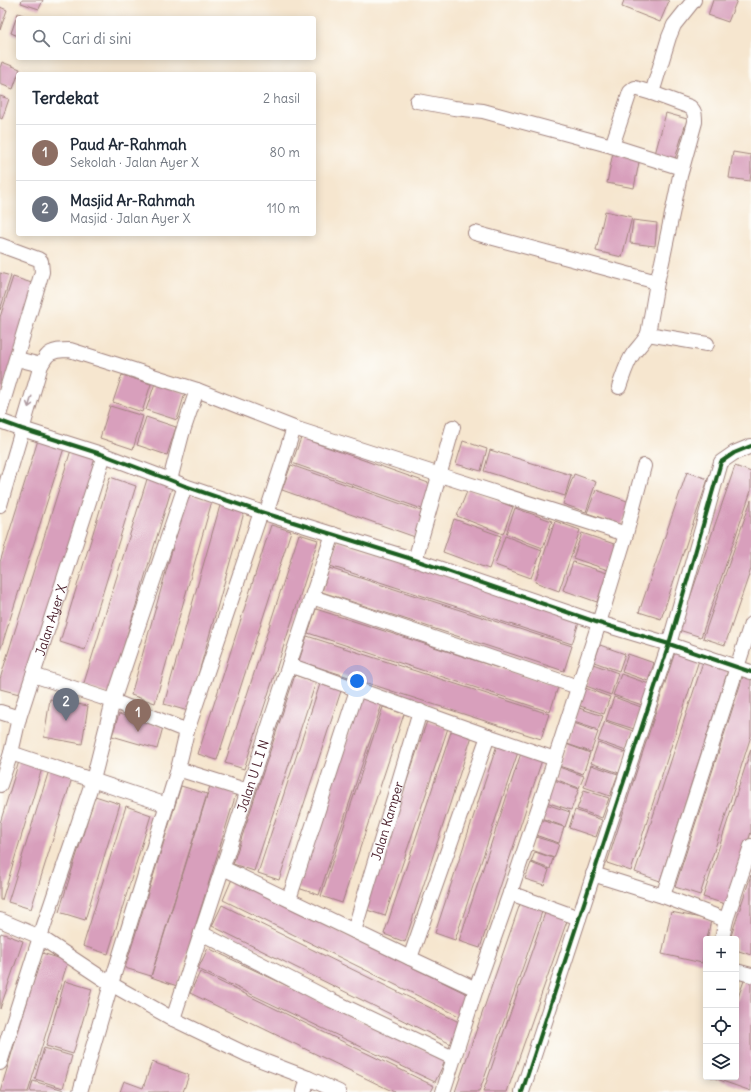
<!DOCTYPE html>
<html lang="id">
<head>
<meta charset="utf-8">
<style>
	:root { --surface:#fff; --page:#f2f2f3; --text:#1f2937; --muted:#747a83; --line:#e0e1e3; --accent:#d1495b }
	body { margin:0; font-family:Delius,sans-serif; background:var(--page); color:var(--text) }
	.controls { position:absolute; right:12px; bottom:12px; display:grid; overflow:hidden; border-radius:4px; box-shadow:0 2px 10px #0003 }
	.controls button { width:36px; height:36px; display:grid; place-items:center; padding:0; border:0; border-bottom:1px solid var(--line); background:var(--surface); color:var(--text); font:20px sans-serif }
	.you { position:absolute; left:357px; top:681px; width:14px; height:14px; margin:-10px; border:3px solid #fff; border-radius:50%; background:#1a73e8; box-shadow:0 0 0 6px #1a73e833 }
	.badge { display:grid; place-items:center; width:26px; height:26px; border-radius:50%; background:var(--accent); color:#fff; font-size:13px; font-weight:700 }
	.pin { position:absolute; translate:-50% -33px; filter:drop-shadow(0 1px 2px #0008) }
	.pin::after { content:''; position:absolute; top:21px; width:14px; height:12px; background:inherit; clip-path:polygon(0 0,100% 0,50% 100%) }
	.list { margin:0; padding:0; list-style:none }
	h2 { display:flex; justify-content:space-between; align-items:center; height:52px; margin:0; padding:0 16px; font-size:17px }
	h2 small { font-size:13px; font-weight:400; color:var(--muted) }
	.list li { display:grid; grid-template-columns:26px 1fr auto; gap:12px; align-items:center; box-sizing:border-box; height:56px; padding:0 16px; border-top:1px solid var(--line) }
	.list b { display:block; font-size:15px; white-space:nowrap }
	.list p { margin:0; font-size:13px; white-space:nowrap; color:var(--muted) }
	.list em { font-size:13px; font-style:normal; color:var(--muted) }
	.icon { flex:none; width:22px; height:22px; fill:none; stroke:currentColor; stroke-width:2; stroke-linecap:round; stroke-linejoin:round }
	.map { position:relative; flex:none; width:751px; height:1092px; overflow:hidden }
	.search { position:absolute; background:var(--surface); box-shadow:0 2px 10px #0003; left:16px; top:16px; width:300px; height:44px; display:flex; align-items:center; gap:10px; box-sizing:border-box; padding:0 14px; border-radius:4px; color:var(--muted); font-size:15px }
	.panel { position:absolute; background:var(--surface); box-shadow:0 2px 10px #0003; left:16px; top:72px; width:300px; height:164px; border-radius:4px }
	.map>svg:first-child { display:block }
	.building { fill:#d89fbc }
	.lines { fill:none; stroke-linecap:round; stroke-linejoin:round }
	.minor-casing { stroke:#a0827d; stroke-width:16 }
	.minor { stroke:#fff; stroke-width:14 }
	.cycleway-casing { stroke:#fdfcf7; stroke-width:6 }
	.cycleway { stroke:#1b5e20; stroke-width:4 }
	.oneway { stroke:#ae9aa0 }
	.labels { text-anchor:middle; stroke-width:3.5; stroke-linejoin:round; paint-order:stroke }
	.street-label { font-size:13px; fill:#4a1f2b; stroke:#fdfcf7 }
</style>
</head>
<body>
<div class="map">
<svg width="751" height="1092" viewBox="0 0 751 1092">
	<rect width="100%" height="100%" fill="#fdfcf7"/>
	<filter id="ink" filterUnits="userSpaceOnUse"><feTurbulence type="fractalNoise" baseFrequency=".025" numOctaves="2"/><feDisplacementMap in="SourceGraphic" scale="8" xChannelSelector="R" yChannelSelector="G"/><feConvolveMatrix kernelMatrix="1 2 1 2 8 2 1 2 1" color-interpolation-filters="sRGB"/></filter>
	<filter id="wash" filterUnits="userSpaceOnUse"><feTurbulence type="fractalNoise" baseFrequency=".012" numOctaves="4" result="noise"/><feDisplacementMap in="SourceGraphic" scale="16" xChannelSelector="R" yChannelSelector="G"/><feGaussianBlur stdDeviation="0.9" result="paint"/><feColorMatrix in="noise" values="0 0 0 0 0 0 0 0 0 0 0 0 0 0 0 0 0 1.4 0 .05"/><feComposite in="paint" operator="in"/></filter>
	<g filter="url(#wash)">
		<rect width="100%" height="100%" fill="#f6e6cf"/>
		<g id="blocks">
			<path class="building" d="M22,0H43L39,9L21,3Z
				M624,0H666L669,1L660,22L622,7Z
				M713,0H737L728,22L708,15Z
				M0,7L7,10L0,30Z
				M18,13L30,18H18V36L11,33Z
				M2,62L20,69L13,89L0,84V68Z
				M0,96L9,99L2,119L0,118Z
				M666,113L687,119L675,159L655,154Z
				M613,152L640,157L634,188L607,183Z
				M733,152L751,155V174L750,181L729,178Z
				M605,211L632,217L622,257L596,251Z
				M633,220L657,223L655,246L630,243Z
				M0,273L11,276L0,310Z
				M13,277L38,285L0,399V317Z
				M122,375L151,384L142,412L113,402Z
				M155,383L185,393L177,420L146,410Z
				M110,406L143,416L133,449L100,438Z
				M146,417L176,427L167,455L137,445Z
				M301,438L434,485L425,510L292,463Z
				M38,440L64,448L0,651V562Z
				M463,441L487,449L481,471L456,464Z
				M71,450L97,459L23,695L0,689V679Z
				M490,450L571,475L565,496L484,471Z
				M291,465L424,512L415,537L282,490Z
				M735,466L751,472V491L701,637L679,630Z
				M687,472L708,479L661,619L639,612Z
				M574,474L596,482L586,512L563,504Z
				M148,476L173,484L109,694L83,686Z
				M110,477L136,486L85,650L60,642Z
				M468,489L513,507L503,534L457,516Z
				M596,490L630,502L622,525L587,513Z
				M188,494L212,501L155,703L131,695Z
				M751,500V569L725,645L703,638Z
				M221,502L245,509L188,711L164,704Z
				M515,508L552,521L543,548L506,534Z
				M454,519L501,536L489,569L443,552Z
				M555,521L580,530L559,591L535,582Z
				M271,525L291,531L217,760L198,754Z
				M582,533L617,545L608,570L573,558Z
				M299,534L318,540L244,769L225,763Z
				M505,536L542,550L531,578L495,565Z
				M338,541L580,619L572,644L330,566Z
				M573,562L607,573L597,602L563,590Z
				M329,568L572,646L564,671L322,592Z
				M316,609L558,687L550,712L308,633Z
				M307,636L549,714L541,739L299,661Z
				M600,645L625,654L619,671L594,662Z
				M676,649L700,657L631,871L607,863Z
				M628,654L654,663L648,681L622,672Z
				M704,659L729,667L660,881L635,872Z
				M593,664L618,673L611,695L586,686Z
				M744,673L751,675V736L700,895L675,887Z
				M621,674L649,684L642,705L613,695Z
				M295,675L316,682L254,871L233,864Z
				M320,684L341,691L279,880L258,873Z
				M585,688L610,697L604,714L580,706Z
				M362,694L383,701L319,895L298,888Z
				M614,697L641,707L634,729L606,720Z
				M50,699L88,706L82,744L44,737Z
				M383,707L404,714L342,903L321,896Z
				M579,708L603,716L598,730L574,722Z
				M119,714L163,727L157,749L112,736Z
				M427,721L448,728L385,916L364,909Z
				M605,721L633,731L626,751L598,741Z
				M574,723L598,732L591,752L567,744Z
				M452,729L472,736L405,942L384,934Z
				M598,743L626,753L619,773L591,763Z
				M566,744L590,753L583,774L559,766Z
				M497,745L518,752L455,940L435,933Z
				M751,749V832L728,905L703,897Z
				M521,753L542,760L480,948L459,941Z
				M20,758L43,765L2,900H0V823Z
				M591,765L618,774L610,796L584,787Z
				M50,767L73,775L31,909L8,902Z
				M559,767L584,776L579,788L555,779Z
				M554,780L579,789L571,810L546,802Z
				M181,786L207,794L151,976L125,968Z
				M210,786L236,794L177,986L151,977Z
				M584,790L609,798L602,818L577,809Z
				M95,796L120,804L85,920L59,912Z
				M546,804L570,812L565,827L541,818Z
				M126,806L151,815L108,954L83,946Z
				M575,810L602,820L596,837L569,828Z
				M541,820L564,827L559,843L535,835Z
				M536,837L559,844L554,858L532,850Z
				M535,852L553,858L550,869L531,862Z
				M531,863L549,870L544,885L525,879Z
				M751,875V955L736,950V939H730Z
				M232,879L471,996L461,1017L223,900Z
				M521,901L543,909L485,1076L479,1092H455Z
				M222,905L461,1023L451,1044L212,926Z
				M546,910L568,918L507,1092H483Z
				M671,912L711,920L707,939H706L702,963L662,954Z
				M1,933L23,941L0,1009V936Z
				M208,948L445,1061L435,1082L198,969Z
				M42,953L68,961L28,1092H0Z
				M200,972L434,1086L431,1092H394L190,993Z
				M745,978L751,980V1091L711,1077H736V1003Z
				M65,981L92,989L73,1054L46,1046Z
				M44,1048L72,1056L63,1088L35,1079Z
				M152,1062L189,1075L183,1092H120L124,1081L143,1088Z
				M33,1081L64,1090L63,1092H30Z"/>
		</g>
	</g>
	<g filter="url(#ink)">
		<use href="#blocks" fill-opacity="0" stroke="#a0827d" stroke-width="1"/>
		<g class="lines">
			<defs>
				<g id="minor">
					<path d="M417,101L454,108L483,111L612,146L682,168"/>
					<path d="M612,146L630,92L635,88L652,93"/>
					<path d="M475,233L657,282L662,262L680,176L695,122C695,115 695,111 690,107L652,93L669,37L674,25L694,0"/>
					<path d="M0,245L38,259L41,261L42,272L0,412"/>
					<path d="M657,282L648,334L707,344"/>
					<path d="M17,359L41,365"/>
					<path d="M619,387C623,376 626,364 633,354C638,347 644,342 648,334"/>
					<path d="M197,390L294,428L440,475L626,534"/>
					<path d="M0,421L22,429L104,455L170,480L185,486L261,512L415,560L599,623L669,644L751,672"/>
					<path d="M0,505L41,365C43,362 45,358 47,356C52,350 63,350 70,350L197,390L182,434L170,480"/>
					<path d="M266,514L294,428"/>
					<path d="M415,560L453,427"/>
					<path d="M312,597L578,687"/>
					<path d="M289,665L488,736L555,759"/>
					<path d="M33,675L113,701L187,731"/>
					<path d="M0,712L19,718"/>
					<path d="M11,753L167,805"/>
					<path d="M178,769L248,791"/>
					<path id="s1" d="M0,785L11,753L19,718L104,455"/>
					<path d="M223,868L410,958L476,989"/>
					<path d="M593,874L663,896L726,920"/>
					<path d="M510,893L579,918"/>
					<path d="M663,896L751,624"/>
					<path d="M289,899L357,690"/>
					<path d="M0,920L40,937L111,984L173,1019L248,1055L308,1078L339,1092"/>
					<path id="s2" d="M354,931L420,711"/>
					<path d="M201,933L331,1000L453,1058"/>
					<path d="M722,939L726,920L751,846"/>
					<path d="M410,958L488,736"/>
					<path d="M736,971L751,975"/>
					<path id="s3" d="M173,1019L289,665L333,534"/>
					<path d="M0,1063L40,937L93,780L113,701L185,486"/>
					<path d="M80,1092L111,984L178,769L187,731L261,512"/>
					<path d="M304,1092L308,1078"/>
					<path d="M443,1092L476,989L510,893L555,759L599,623L626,534L644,466"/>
					<path d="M522,1092L669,644L721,462L734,453L751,446"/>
				</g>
			</defs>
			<use href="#minor" class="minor-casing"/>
			<use href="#minor" class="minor"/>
			<defs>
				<path id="cycleway" d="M0,421L22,429L104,455L170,480L185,486L261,512L415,560L599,623L669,644L751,672
					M522,1092L669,644L721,462L734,453L751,446"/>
			</defs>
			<use href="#cycleway" class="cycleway-casing"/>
			<use href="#cycleway" class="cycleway"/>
		</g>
		<defs><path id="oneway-shaft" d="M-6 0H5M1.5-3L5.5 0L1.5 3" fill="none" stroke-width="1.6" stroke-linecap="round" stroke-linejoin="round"/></defs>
		<use class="oneway" href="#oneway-shaft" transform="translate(30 402) rotate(107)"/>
	</g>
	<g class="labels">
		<g class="street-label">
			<text dy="5" stroke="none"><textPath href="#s1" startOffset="173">Jalan Ayer X</textPath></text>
			<text dy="5" stroke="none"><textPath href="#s3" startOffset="256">Jalan U L I N</textPath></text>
			<text dy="5" stroke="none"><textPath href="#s2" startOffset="115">Jalan Kamper</textPath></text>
		</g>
	</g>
</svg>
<div class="controls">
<button>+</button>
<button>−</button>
<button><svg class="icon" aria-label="locate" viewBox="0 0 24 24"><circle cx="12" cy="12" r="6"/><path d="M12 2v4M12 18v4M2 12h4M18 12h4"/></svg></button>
<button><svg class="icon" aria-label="layers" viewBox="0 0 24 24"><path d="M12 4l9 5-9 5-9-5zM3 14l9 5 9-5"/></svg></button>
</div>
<div class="you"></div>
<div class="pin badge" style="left:138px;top:732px;background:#8d6e63">1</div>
<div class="pin badge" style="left:66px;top:721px;background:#6b7280">2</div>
<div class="search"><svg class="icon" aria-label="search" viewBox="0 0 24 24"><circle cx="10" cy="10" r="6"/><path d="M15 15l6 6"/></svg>Cari di sini</div>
<section class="panel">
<h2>Terdekat<small>2 hasil</small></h2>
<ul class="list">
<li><span class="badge" style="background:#8d6e63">1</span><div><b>Paud Ar-Rahmah</b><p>Sekolah · Jalan Ayer X</p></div><em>80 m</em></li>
<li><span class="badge" style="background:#6b7280">2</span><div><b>Masjid Ar-Rahmah</b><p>Masjid · Jalan Ayer X</p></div><em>110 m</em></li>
</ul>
</section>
</div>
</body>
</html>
